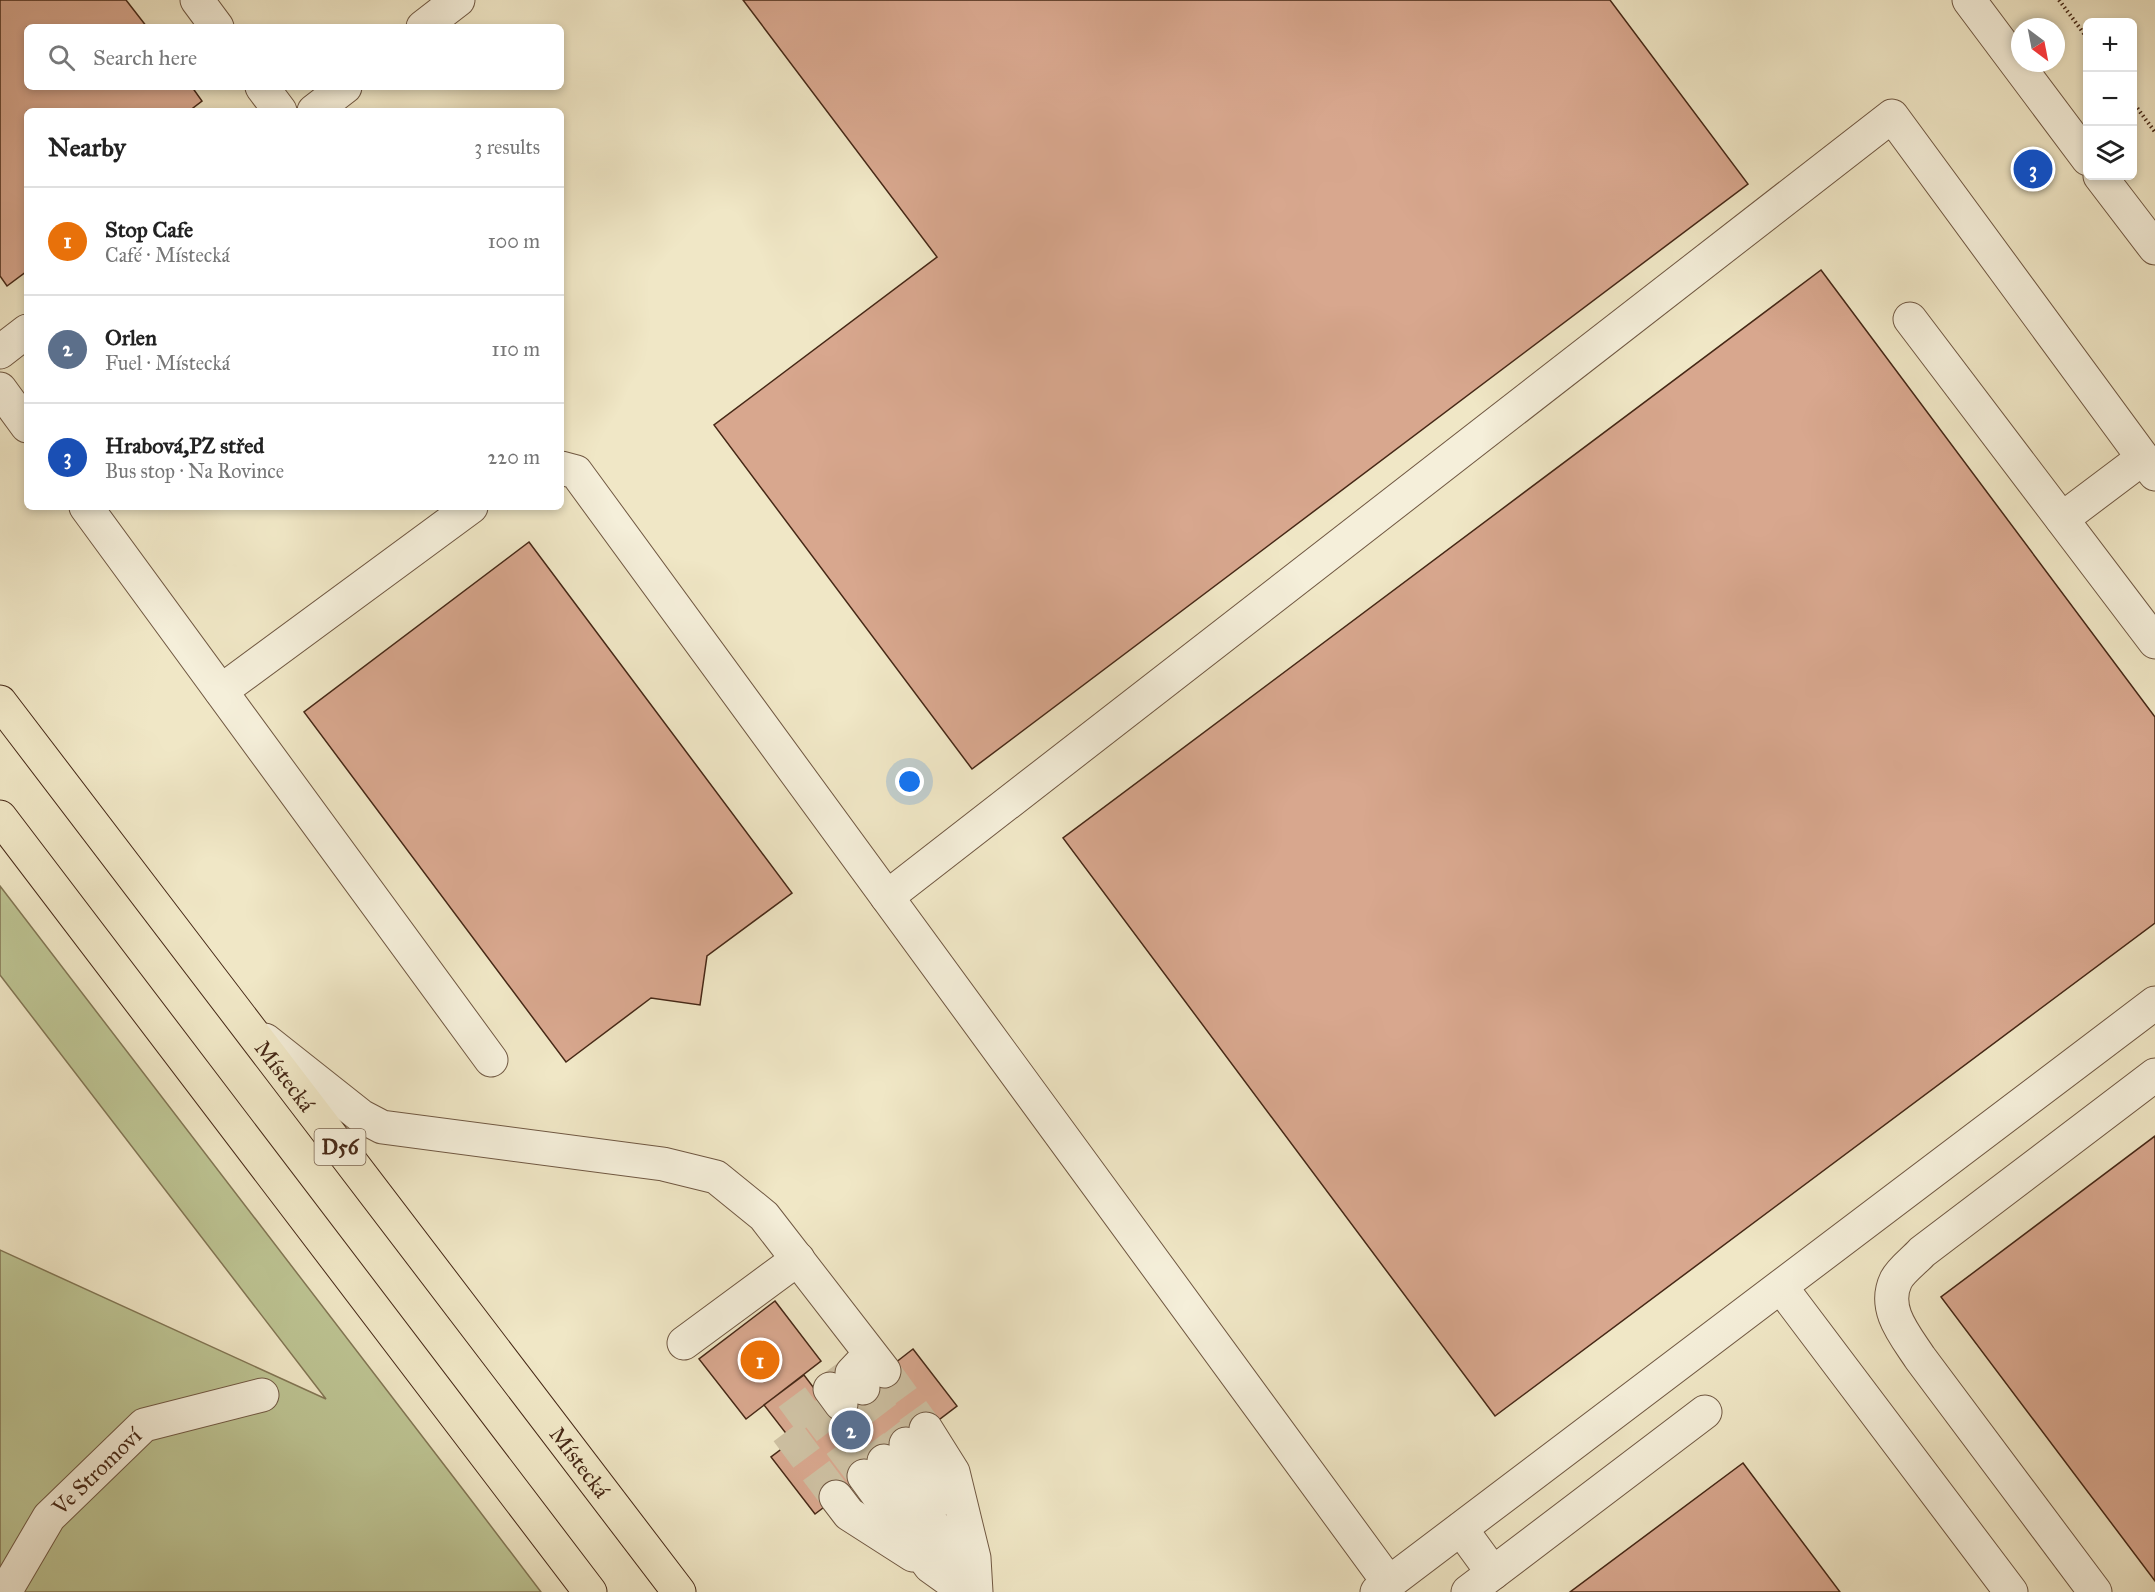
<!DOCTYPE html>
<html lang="en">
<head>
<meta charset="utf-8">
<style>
	:root { --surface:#fff; --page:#f6f6f6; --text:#222; --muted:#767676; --line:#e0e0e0; --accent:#8f2418 }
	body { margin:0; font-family:"IM FELL Great Primer",serif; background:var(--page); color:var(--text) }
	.controls { position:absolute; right:18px; top:18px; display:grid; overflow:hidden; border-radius:9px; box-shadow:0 3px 9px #0003 }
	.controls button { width:54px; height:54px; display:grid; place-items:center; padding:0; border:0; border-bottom:2px solid var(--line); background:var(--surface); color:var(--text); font:30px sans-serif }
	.compass { position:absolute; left:2011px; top:18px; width:54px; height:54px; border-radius:50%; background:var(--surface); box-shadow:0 3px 9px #0003; rotate:148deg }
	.you { position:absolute; left:910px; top:782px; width:21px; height:21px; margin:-15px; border:4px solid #fff; border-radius:50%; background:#1a73e8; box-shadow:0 0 0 9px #1a73e833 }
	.badge { display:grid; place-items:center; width:39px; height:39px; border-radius:50%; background:var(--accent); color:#fff; font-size:20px; font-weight:700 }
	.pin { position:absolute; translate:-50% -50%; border:3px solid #fff; box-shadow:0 2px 6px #0006 }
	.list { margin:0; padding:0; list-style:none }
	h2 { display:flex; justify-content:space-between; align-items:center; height:78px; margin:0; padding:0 24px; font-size:26px }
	h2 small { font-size:20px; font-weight:400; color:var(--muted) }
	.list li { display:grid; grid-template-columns:39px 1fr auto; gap:18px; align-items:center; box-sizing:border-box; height:108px; padding:0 24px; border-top:2px solid var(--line) }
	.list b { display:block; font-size:22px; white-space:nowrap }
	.list p { margin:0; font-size:20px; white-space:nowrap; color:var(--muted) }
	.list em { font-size:20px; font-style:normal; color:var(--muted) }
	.icon { flex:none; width:33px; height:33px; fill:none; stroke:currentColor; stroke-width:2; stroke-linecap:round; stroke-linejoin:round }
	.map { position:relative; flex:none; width:2155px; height:1592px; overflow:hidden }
	.search { position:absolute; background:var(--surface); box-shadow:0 3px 9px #0003; left:24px; top:24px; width:540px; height:66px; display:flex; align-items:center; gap:15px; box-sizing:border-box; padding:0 21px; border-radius:9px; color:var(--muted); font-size:22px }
	.panel { position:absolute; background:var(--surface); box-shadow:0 3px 9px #0003; left:24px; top:108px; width:540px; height:402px; border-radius:9px }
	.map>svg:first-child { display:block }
	.green { fill:#bdc493; stroke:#827654; stroke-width:1.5 }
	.building { fill:#d8a78e; stroke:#462816; stroke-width:1.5 }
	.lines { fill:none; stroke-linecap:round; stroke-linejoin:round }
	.minor-tunnel { stroke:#cec1a3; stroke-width:33; stroke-dasharray:33 16; stroke-linecap:butt }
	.minor-casing { stroke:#705842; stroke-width:35 }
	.highway-casing { stroke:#462816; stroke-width:35 }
	.path { stroke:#462816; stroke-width:4; stroke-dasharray:1.5 3; stroke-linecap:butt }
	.minor { stroke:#f5efda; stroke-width:33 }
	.highway { stroke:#f0e7c6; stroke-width:33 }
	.labels { text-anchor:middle; stroke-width:6; stroke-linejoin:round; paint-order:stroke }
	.shield { fill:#f5efda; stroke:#7a6451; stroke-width:1.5 }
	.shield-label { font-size:21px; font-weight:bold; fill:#462816 }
	.street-label { font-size:22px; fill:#462816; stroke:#f5efda }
</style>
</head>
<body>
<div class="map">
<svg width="2155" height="1592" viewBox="0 0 2155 1592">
	<rect width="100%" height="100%" fill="#f0e7c6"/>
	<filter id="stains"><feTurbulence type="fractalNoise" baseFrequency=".00333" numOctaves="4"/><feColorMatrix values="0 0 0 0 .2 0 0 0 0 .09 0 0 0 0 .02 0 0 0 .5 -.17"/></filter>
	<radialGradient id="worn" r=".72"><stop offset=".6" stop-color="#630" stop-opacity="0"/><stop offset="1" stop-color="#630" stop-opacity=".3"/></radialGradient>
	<path class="green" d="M0,886L468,1496L541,1592H0V1250L326,1399L0,975Z"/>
	<path class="building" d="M0,0H126L147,27H27V87H192L202,101L189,111H27V271L7,286L0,276Z
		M743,0H1610L1748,184L972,769L714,425L937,257Z
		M1821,270L2155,717V923L1495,1416L1063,838Z
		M529,542L792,893L707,956L700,1005L651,998L566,1062L304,712Z
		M2155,1136V1581L1941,1297Z
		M775,1301L821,1361L746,1419L699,1359Z
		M913,1349L957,1406L815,1514L771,1457L792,1441L764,1405L804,1375L832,1412Z
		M1743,1463L1840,1592H1570Z"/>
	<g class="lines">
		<path class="minor-tunnel" d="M884,1371L926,1429
			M863,1388L906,1444
			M841,1404L884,1461
			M810,1405L864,1476
			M836,1497L782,1425L852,1373"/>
		<defs>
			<g id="minor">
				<path d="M197,0L217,27"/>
				<path d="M1969,0L2088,159"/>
				<path d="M423,27L458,0"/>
				<path d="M262,87L280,111"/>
				<path d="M314,111L345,87"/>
				<path d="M2100,176L2155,248"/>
				<path d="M1910,319L2155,642"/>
				<path d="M0,352L27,331"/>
				<path d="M0,389L27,426"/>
				<path d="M561,468L576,472L1389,1583"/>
				<path d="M86,507L491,1060"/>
				<path d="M2062,519L2143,458"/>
				<path d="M221,691L471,507"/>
				<path d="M887,897L1892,116L2155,474"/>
				<path d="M265,1040L361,1116L382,1127L663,1164L716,1177L764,1216L884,1371"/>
				<path d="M1781,1287L2011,1592"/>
				<path d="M684,1343L798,1259"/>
				<path d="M863,1388L852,1373L870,1354"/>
				<path d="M830,1389L841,1404"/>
				<path d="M926,1429L953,1472L974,1558L976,1592"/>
				<path d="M906,1444L947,1498"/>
				<path d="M884,1461L974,1578"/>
				<path d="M864,1476L930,1566L966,1592"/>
				<path d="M836,1497L849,1514L913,1555"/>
				<path d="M1461,1529L1493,1573"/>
				<path id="s1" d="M5,1592L49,1517L144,1425L262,1395"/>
				<path d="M1377,1592L2155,1003"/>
				<path d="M1468,1592L1705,1412"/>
				<path d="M2095,1592L1920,1358C1905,1335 1882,1309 1896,1280C1901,1270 1914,1261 1922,1252L2155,1075"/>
			</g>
			<g id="highway">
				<path id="s2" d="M0,702L679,1592"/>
				<path d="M0,817L590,1592"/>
			</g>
		</defs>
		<use href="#minor" class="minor-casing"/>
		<use href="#highway" class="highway-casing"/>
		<path class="path" d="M2059,0L2088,39
			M2132,101L2155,132"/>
		<use href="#minor" class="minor"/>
		<use href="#highway" class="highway"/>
	</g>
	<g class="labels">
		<rect class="shield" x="314.5" y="1129" width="51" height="36" rx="4.5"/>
		<g class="shield-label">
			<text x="340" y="1154">D56</text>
		</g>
		<g class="street-label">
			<text dy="8" stroke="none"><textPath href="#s2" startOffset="470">Místecká</textPath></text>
			<text dy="8" stroke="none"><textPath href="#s2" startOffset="956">Místecká</textPath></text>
			<text dy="8" stroke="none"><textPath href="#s1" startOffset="153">Ve Stromoví</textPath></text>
		</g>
	</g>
	<rect width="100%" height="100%" filter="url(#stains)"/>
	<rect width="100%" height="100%" fill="url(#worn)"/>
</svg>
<div class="controls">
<button>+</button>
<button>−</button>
<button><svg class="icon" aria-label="layers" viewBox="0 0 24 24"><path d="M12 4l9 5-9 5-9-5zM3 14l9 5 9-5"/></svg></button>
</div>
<svg class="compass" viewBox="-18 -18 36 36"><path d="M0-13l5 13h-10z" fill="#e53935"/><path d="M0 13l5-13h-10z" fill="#767676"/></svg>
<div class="you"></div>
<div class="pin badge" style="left:760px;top:1360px;background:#e8710a">1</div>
<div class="pin badge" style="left:851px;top:1430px;background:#5c6f8a">2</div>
<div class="pin badge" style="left:2033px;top:169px;background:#1a4fb4">3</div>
<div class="search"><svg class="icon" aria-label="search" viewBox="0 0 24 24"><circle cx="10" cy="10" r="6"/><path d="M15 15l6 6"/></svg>Search here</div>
<section class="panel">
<h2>Nearby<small>3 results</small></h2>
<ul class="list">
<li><span class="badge" style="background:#e8710a">1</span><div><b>Stop Cafe</b><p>Café · Místecká</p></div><em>100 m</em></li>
<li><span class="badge" style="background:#5c6f8a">2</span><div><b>Orlen</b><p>Fuel · Místecká</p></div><em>110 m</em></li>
<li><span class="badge" style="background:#1a4fb4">3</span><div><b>Hrabová,PZ střed</b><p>Bus stop · Na Rovince</p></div><em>220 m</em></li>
</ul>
</section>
</div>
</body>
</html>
